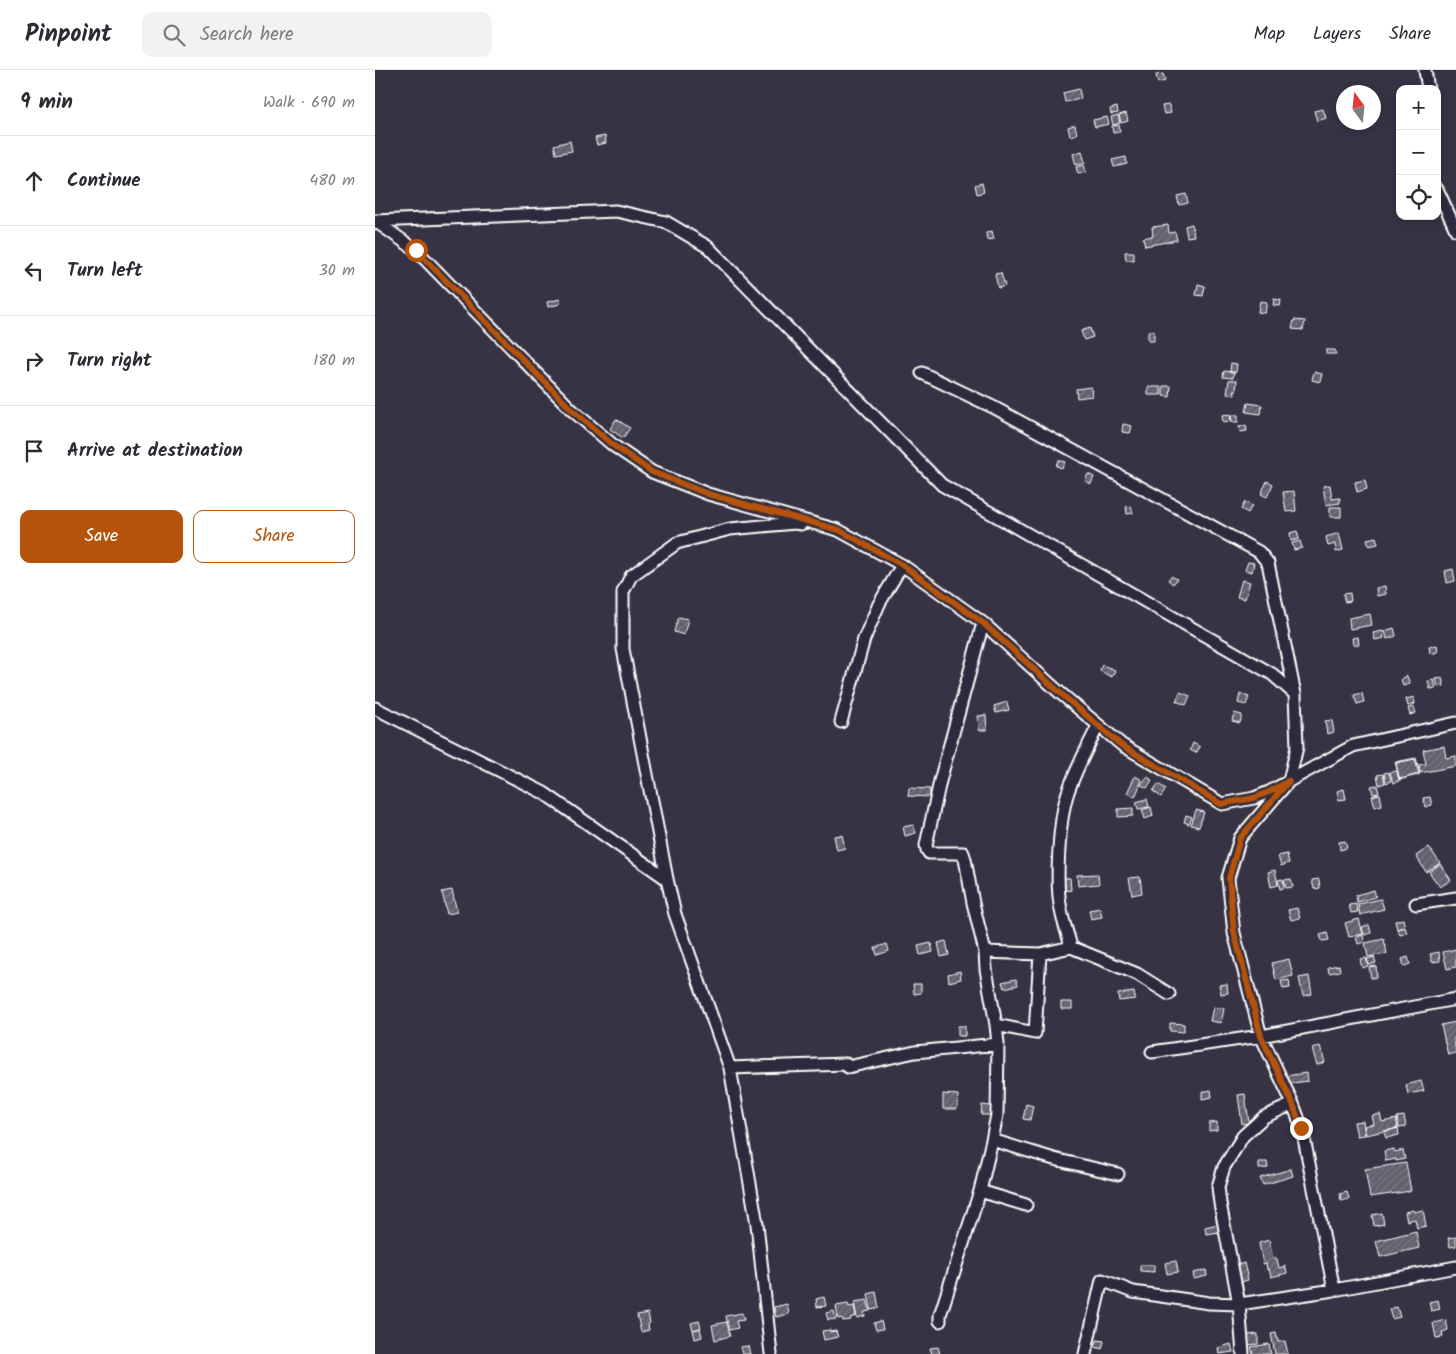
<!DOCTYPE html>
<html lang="en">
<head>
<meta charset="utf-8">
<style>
	:root { --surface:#fff; --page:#f2f2f3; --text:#2b2b33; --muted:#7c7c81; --line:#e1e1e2; --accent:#b45309 }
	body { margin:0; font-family:Kalam,sans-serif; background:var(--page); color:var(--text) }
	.controls { position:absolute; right:15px; top:15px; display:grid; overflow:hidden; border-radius:10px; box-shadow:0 2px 8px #0003 }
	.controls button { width:45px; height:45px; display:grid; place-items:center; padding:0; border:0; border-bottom:1px solid var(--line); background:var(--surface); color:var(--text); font:25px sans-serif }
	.compass { position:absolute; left:961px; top:15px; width:45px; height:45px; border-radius:50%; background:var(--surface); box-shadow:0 2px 8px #0003; rotate:345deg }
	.stop { position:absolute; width:15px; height:15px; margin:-11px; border:4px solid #b45309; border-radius:50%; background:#fff }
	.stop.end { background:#b45309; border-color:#fff; box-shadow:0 1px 5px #0008 }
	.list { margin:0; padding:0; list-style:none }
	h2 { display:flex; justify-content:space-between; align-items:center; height:65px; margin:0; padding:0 20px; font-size:21px }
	h2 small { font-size:16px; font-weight:400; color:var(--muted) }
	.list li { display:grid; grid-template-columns:32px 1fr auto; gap:15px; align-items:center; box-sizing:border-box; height:90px; padding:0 20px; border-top:1px solid var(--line) }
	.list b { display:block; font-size:19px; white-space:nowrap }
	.list em { font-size:16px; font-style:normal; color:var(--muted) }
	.actions { display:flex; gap:10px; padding:15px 20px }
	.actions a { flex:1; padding:11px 0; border:1px solid var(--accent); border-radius:10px; text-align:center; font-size:18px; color:var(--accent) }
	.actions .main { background:var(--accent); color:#fff }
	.icon { flex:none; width:28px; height:28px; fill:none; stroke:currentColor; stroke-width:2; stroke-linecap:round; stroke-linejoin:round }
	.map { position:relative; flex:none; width:1081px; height:1284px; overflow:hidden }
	header { display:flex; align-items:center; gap:30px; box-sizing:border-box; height:70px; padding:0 25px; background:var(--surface); border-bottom:1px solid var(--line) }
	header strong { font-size:24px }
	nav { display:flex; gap:28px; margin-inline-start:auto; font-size:18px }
	.search { width:350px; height:45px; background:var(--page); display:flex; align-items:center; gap:12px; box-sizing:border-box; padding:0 18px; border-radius:10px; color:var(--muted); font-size:19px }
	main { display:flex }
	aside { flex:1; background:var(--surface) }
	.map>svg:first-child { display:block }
	.building { fill:url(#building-hatch); stroke:#fff }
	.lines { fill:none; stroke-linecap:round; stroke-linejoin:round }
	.street-casing { stroke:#fff; stroke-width:15 }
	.street { stroke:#2f2a3d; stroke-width:11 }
	.route { stroke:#b45309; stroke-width:6 }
</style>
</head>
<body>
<header>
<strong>Pinpoint</strong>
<div class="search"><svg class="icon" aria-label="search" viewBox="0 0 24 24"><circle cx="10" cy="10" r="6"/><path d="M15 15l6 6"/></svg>Search here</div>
<nav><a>Map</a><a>Layers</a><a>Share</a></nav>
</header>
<main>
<aside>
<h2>9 min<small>Walk · 690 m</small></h2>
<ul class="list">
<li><svg class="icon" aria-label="ahead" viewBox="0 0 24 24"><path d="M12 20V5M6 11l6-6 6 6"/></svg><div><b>Continue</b></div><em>480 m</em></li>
<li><svg class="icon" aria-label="left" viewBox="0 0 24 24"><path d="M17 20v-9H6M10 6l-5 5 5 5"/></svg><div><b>Turn left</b></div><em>30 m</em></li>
<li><svg class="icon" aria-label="right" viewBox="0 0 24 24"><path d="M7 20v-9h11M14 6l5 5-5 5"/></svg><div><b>Turn right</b></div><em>180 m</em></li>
<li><svg class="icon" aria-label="arrive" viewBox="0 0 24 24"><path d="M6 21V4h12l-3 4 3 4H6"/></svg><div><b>Arrive at destination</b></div></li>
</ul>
<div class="actions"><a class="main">Save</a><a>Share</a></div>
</aside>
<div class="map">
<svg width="1081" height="1284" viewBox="0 0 1081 1284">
	<defs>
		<pattern id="building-hatch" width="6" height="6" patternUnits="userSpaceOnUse" patternTransform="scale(1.25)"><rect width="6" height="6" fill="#635f6d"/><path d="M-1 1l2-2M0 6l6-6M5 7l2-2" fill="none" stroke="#7a7783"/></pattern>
	</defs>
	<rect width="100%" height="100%" fill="#373345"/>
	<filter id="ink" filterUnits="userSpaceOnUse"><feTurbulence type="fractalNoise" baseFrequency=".02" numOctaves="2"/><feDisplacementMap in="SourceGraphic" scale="10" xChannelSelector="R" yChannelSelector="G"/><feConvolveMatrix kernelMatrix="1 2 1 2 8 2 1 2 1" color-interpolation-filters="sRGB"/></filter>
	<g filter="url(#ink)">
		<path class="building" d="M788,4L790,11L783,13L781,5Z
			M704,19L706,29L690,32L688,23Z
			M794,35L796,43L789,44L787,36Z
			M742,37L743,43L736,44L735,39Z
			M948,39L951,48L942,51L939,41Z
			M751,43L753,51L746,53L744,45Z
			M743,45L745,53L738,55L736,47Z
			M732,47L734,54L720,57L718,50Z
			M700,55L702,64L695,66L693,57Z
			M744,55L745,62L738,63L737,56Z
			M230,66L231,73L222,75L220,68Z
			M195,71L197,81L181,84L179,75Z
			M707,81L710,93L701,95L698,84Z
			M751,87L752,94L739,97L737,90Z
			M709,95L711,102L703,104L701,97Z
			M607,113L609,122L602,124L600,115Z
			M811,124L813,133L804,135L802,126Z
			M817,154L819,166L812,167L810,156Z
			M793,155L794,163L800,162L802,170L770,176L768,168L778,166L777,157Z
			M617,161L619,169L612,170L611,163Z
			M750,182H759V190H751Z
			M626,203L630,216L623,218L620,204Z
			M823,214L830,216L828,226L821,225Z
			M185,229V234L173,237L172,232Z
			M899,229L906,230L905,236L898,235Z
			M885,231L892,232L890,243L883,242Z
			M919,250L930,251L928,260L917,259Z
			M715,258L718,267L709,270L706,261Z
			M773,261H779V271H773Z
			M951,280H960L961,284H951Z
			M856,293L862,294L861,302H855Z
			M849,301L859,302L858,308L848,307Z
			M939,302L947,304L945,312L937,310Z
			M854,310H862L861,321L859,320L860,325L852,324Z
			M788,316H796L795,327L788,326Z
			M716,317L717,326L702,328L701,319Z
			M773,317H786V325H773Z
			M873,333L887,335L886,344L871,342Z
			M855,344L856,351L848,352L847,345Z
			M856,345H863V352H857Z
			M241,349L255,358L248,368L235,359Z
			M748,354L757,356L755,363L747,362Z
			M871,355L872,361L865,362L864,357Z
			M683,390L690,392L687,398L681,396Z
			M713,404L719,407L716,414L710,411Z
			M990,410L992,419L982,422L980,412Z
			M892,411L898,414L892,427L886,424Z
			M955,415L957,429L965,428V433L951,435L948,416Z
			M919,421L921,441L911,442L908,422Z
			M870,432L877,436L873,443L866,439Z
			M756,436L758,443L752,444L751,437Z
			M955,437H966V447H955Z
			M922,461L924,469L916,471L915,463Z
			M964,463L968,480L961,482L960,474L953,476L951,467Z
			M1001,467L1003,474L994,476L992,469Z
			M925,471L927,478L919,480L917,473Z
			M873,492L879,493L877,502L870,500Z
			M1078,499L1080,511L1072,513L1070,501Z
			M796,506L802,509L798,514L793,510Z
			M867,510L875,512L870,529L862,527Z
			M1010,516L1011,524L1002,526L1001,518Z
			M975,523L976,531L970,532L968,524Z
			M995,544L997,555L975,559L974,548Z
			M303,547L313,549L309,565L299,562Z
			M1019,558L1021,566L1012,569L1010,561Z
			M1008,561L1009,568L1000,570L998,563Z
			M983,567L984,574L978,575L977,568Z
			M1062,575L1063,582L1055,584L1054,577Z
			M727,595L740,600L737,607L725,601Z
			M1032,606L1035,614L1028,616L1026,609Z
			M1067,608L1069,616L1063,617L1061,609Z
			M1059,610L1061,618L1055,619L1053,611Z
			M805,622L815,626L811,635L801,631Z
			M987,623L989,632L982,634L979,625Z
			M865,624L874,627L871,635L863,633Z
			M1039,627L1040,634L1033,636L1031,629Z
			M632,632L634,640L621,643L619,636Z
			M1039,637L1041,643L1035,645L1033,638Z
			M859,643L867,645L865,653L857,651Z
			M611,645L612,660H604L603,646Z
			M957,650L959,662L952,664L950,651Z
			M818,673L825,677L821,683L815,680Z
			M1069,676L1071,688L1081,686V696L1045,703L1044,695L1051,694L1048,680Z
			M1041,688L1045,703L1025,710L1020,692Z
			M1040,689L1044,705L1024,709L1021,693Z
			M1022,701L1024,711L1018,713L1015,702Z
			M1014,702L1016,711L1011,713L1009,703Z
			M1008,704L1010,713L1004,715L1002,705Z
			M760,706L767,710L760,727L752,723Z
			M772,707L777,710L772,718L766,715Z
			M783,714L791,719L786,727L778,721Z
			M1002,715L1004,723L998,724L996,716Z
			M534,718L555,719V727L533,726Z
			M969,719L971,729L964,730L962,721Z
			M1005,724L1007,735L1000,737L997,726Z
			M1055,727L1057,735L1050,737L1048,728Z
			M772,729L774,737L763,739L761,732Z
			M776,737L778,746L770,749L767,740Z
			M758,738V746L743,747V739Z
			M821,740L829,742L824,757L816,755Z
			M811,745L817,747L814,754L809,752Z
			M538,755L541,763L530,766L528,757Z
			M467,765L470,778L462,780L459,766Z
			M970,771L972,778L965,780L964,772Z
			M1054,777L1065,793L1051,802L1041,786Z
			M912,784L914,793L906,796L903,786Z
			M1065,794L1076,810L1065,817L1054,802Z
			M900,800L903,815L896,817L893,802Z
			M723,804L724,814L703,816L702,805Z
			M765,807L767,823L757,825L754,808Z
			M688,808H695L696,820L689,821Z
			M908,809L909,818L905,819L903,810Z
			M916,809L918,817L911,818L909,810Z
			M944,809L945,818L939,819L937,810Z
			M77,820L82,842L72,844L67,822Z
			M999,820L1001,827L982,832L981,825Z
			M1006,829L1009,839L985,845L983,834Z
			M981,834L983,842L976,843L974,835Z
			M725,838L727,847L716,849L714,840Z
			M922,838L925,848L916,850L913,840Z
			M984,849L988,864L974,867L970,853Z
			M1028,849L1030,857L1022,859L1020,851Z
			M994,855L996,863L989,865L987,857Z
			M1030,857L1032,863L1025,865L1022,859Z
			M952,863L954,870L947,871L945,865Z
			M988,865L989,872L983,874L981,867Z
			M1009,869L1012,884L993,887L990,873Z
			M571,871L574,885L566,887L563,873Z
			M556,873L558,882L545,885L543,876Z
			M512,874L514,881L502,885L500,878Z
			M1081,879V897L1072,899L1068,882Z
			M1064,882L1065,891L1057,892L1055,884Z
			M999,887L1001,893L994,895L992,889Z
			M1033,887L1035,894L1029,896L1027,889Z
			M991,888L993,896L987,898L985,889Z
			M914,889L918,906L901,910L897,893Z
			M964,895L965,901L954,903L953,897Z
			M1001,896L1002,907L996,908L994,897Z
			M585,901L586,909L574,912L573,904Z
			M934,906L937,924L928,926L924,908Z
			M641,909L643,915L629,918L627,912Z
			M914,910L915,918L908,919L906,911Z
			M538,914H546V923L539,924Z
			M852,914L853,923L846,924L844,915Z
			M759,922L760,929L744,931L743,924Z
			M686,932H697V939H686Z
			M838,937L849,939L846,953L835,951Z
			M1081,952V968H1079L1081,983L1073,985L1066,955Z
			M795,953L809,954V962L795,961Z
			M583,956H590V966H583Z
			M945,976L950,992L942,995L937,979Z
			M932,1003L933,1011L910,1014L909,1006Z
			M1046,1011L1049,1021L1033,1024L1031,1015Z
			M836,1020L837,1027L827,1029V1022Z
			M568,1024L583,1025L582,1039H568Z
			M870,1024L874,1053L867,1054L863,1025Z
			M651,1034L658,1036L655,1050L648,1049Z
			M607,1035L616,1036L615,1045H606Z
			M1005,1044L1007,1052L1021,1049L1023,1058L991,1065L989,1056L999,1054L997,1046Z
			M1029,1046L1031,1057L1024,1058L1022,1047Z
			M988,1051L990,1065L982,1066L979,1052Z
			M842,1052V1060L834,1061V1053Z
			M1023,1058L1024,1065L1011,1068L1009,1062Z
			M1019,1079L1020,1082L1028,1080L1030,1089L1021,1091V1089L1011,1091L1009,1081Z
			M884,1092H892L893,1098L884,1099Z
			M1031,1093L1036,1121L995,1127L990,1099Z
			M916,1099L918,1106L888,1115L885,1108Z
			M972,1122L974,1129L966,1131L965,1124Z
			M1038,1140L1039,1142L1048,1140L1051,1156L1042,1158L1040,1149L1032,1151L1030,1142Z
			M1007,1143L1009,1154L999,1156L997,1145Z
			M843,1154L845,1162L831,1164L830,1157Z
			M1041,1161L1044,1178L1005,1187L1001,1171Z
			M1081,1167V1176L1075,1177L1073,1168Z
			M894,1170L898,1189H902L904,1198L910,1196L912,1203L896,1207L894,1199L892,1200L891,1193L888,1194L884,1173Z
			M801,1191L803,1202L792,1204L790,1193Z
			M869,1193L873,1210L863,1213L859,1196Z
			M765,1195H779V1202L765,1201Z
			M831,1200L832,1206L819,1209L818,1203Z
			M501,1222L504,1238L496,1240L493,1224Z
			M449,1227L451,1236L442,1237L441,1229Z
			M492,1230L495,1241L489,1242L490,1246L482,1248L479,1232Z
			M1063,1230L1065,1239L1056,1241L1054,1232Z
			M412,1234L414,1244L401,1247L399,1237Z
			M473,1234L474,1237L479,1236L481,1246L475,1248L476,1250L468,1251L467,1248L463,1249L461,1236Z
			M1022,1237L1025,1247L1017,1249L1014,1239Z
			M459,1241L461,1249L453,1250L451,1243Z
			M273,1243L275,1253L273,1254L274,1260L266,1262L262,1245Z
			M367,1243L369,1250L361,1251L363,1258L354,1260L351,1246Z
			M1071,1250L1073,1260L1067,1262L1068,1267L1061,1268L1058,1253Z
			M324,1251L326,1258L318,1260L316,1253Z
			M506,1251L508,1259L501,1260L499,1253Z
			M352,1252L355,1266L340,1270L337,1255Z
			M325,1258L327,1267L320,1269L318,1260Z
			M455,1260V1262L461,1261L463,1267L449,1270L447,1261Z
			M901,1263L903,1272L910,1271L913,1284H900L896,1264Z
			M883,1264V1274L873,1275L872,1265Z
			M722,1270L729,1271L727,1279L720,1277Z
			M856,1274L858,1282L844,1284L843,1278Z
			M894,1274L896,1284H878L876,1277Z
			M373,1276L375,1284H367L365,1277Z
			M563,1277L565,1284H557L555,1278Z"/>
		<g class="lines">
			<defs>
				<path id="street" d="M1050,0L1053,19
					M1062,119L1081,160
					M0,151L41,180L197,340L239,376L277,402L333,424L463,460L527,495L608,553L684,622L747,675L847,734L879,728L894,722L978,676L1081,653
					M0,151L241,141L291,152L333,177L567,415L897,604L920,624
					M547,303L620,338L884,482L893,493L920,624L922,677L914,711L865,768L853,808L859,863L886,966L918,1034L927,1058L959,1220
					M426,454L420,453L355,459L302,473L256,506L248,522V579L292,809L300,844L355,998L471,994L473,997L540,982L623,974
					M0,638L169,723L292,809
					M466,652L489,569L504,534L527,495
					M1041,834L1081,828
					M696,877C693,864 688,852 686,840C680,812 684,749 693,722C701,699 712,678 723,656
					M610,882L665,884L696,877L762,904L794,924
					M621,955L660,963L665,884
					M777,982L886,966L1081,929
					M355,998L382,1154L396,1284
					M617,1070L679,1089L743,1104
					M605,1121L651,1135
					M565,1251V1245L605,1121L617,1070L622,1045L623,974L621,955L611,899L610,882L598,833L590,789L588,783H554L552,780L551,775L565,711L608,553
					M710,1284L727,1210L758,1222L834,1233L864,1234L959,1220L1081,1197
					M868,1284L864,1234L845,1133L843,1117L849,1097L868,1066L889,1047L918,1034"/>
			</defs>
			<use href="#street" class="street-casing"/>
			<use href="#street" class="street"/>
		</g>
	</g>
	<g class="lines" filter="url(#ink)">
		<path class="route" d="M41,180L197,340L239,376L277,402L333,424L464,460L527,495L608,553L684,622L746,675L846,734L879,728L894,722L914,711L865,768L854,808L859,862L886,966L918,1034L926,1058"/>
	</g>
</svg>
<div class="controls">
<button>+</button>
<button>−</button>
<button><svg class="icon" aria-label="locate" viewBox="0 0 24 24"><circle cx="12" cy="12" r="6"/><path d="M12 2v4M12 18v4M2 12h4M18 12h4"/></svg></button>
</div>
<svg class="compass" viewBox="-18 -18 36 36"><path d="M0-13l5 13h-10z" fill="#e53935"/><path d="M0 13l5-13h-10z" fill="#7c7c81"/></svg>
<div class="stop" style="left:41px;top:180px"></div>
<div class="stop end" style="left:926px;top:1058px"></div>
</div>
</main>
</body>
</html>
